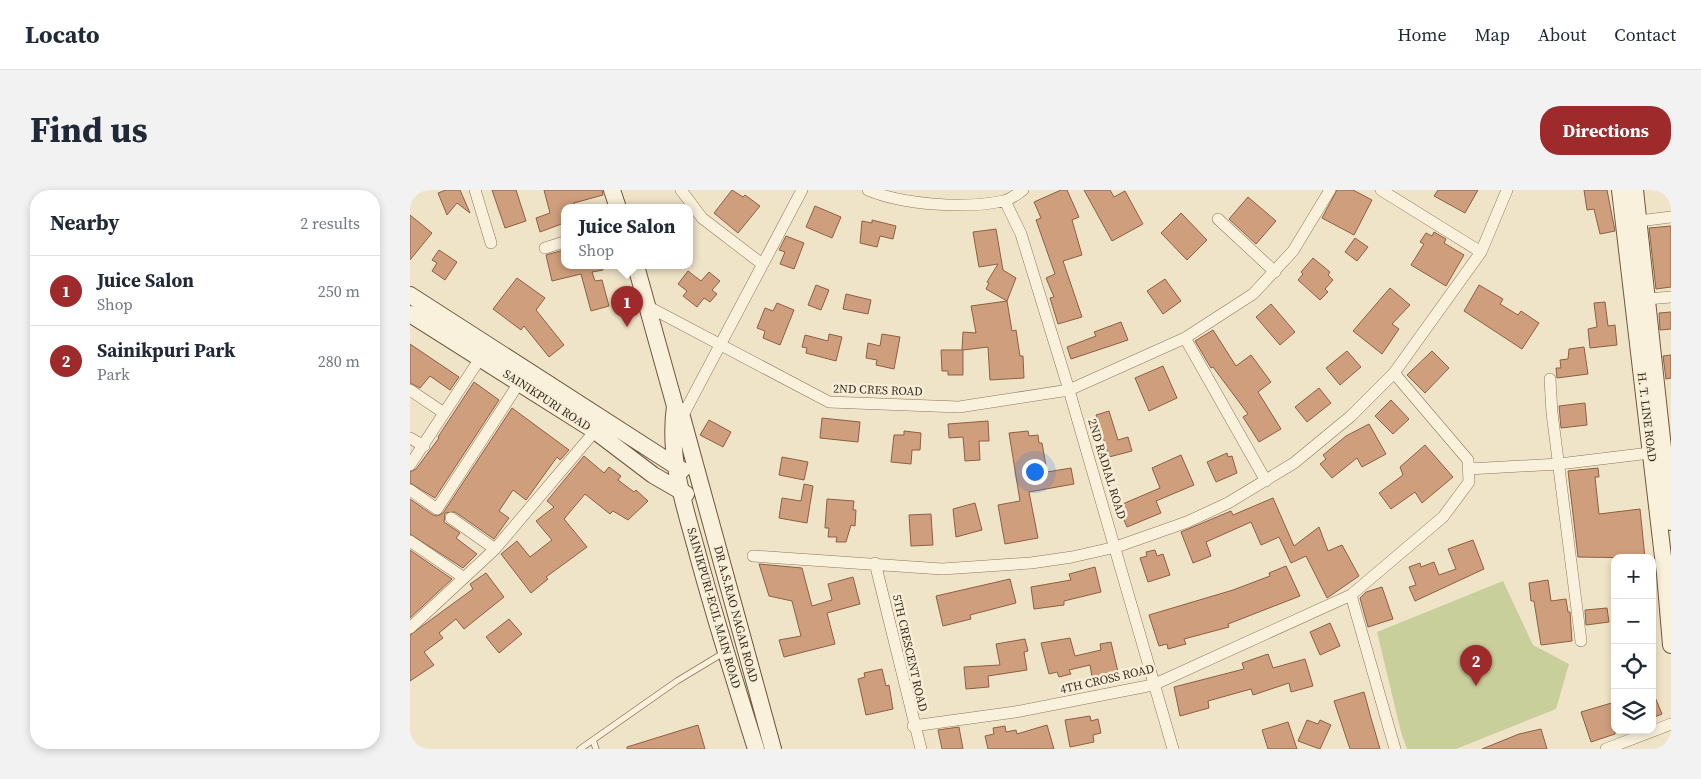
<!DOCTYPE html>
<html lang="en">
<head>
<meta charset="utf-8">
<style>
	:root { --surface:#fff; --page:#f2f2f3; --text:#1f2937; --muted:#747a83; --line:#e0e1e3; --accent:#9e2a2b }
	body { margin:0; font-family:"Source Serif 4",serif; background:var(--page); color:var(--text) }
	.controls { position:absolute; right:15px; bottom:15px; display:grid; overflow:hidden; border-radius:10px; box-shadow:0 2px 8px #0003 }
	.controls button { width:45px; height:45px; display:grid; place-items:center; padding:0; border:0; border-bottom:1px solid var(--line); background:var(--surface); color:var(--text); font:25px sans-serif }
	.you { position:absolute; left:624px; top:281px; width:18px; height:18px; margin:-12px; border:4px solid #fff; border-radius:50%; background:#1a73e8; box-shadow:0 0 0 8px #1a73e833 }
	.badge { display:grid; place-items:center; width:32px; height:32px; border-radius:50%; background:var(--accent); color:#fff; font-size:16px; font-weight:700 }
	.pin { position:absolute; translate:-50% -41px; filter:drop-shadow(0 1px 2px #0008) }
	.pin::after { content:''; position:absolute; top:26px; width:18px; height:15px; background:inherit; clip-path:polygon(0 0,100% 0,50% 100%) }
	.popup { position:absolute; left:151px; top:14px; width:132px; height:65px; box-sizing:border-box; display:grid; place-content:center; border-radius:10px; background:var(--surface); filter:drop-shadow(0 1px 4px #0005); font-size:16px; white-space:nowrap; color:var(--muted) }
	.popup b { font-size:19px; color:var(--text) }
	.popup::after { content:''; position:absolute; left:50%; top:100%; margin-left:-10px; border:10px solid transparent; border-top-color:var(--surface) }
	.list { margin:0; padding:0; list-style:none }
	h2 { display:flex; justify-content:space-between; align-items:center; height:65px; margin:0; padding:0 20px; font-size:21px }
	h2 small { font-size:16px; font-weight:400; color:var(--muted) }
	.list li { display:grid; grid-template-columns:32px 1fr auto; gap:15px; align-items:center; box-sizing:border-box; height:70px; padding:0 20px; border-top:1px solid var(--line) }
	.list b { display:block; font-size:19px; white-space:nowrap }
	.list p { margin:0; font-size:16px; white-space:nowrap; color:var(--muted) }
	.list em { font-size:16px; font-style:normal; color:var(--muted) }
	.icon { flex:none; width:28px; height:28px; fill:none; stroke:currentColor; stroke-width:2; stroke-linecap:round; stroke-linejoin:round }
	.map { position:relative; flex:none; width:1261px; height:559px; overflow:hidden; border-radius:20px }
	header { display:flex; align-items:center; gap:30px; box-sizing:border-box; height:70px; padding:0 25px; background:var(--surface); border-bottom:1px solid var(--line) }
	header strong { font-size:24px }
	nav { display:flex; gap:28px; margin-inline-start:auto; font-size:18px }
	.intro { display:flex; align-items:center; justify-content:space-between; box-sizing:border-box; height:120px; padding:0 30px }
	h1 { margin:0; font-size:35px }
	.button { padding:12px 22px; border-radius:20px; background:var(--accent); color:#fff; font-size:18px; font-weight:700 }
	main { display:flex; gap:30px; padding:0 30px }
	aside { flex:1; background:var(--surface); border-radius:20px; box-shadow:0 2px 8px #0003 }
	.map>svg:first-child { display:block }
	.green { fill:#c9cf9b }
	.building { fill:#cf9f7d; stroke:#8d5f41 }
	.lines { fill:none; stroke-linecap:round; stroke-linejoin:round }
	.lane-casing { stroke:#8d765c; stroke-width:7 }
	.street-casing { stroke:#8d765c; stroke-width:12 }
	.secondary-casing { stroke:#6f573f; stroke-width:18 }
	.lane { stroke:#faf1dc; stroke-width:5.5 }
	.street { stroke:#faf1dc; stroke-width:11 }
	.secondary { stroke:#faf1dc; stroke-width:16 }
	.labels { text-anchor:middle; stroke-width:5; stroke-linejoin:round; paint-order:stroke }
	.street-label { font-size:12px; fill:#3d2e20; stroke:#f7eed8 }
</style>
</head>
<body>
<header>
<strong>Locato</strong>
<nav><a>Home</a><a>Map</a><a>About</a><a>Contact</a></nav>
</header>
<div class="intro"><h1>Find us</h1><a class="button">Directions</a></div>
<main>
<aside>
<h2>Nearby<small>2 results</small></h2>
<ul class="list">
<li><span class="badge">1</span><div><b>Juice Salon</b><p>Shop</p></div><em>250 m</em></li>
<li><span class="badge">2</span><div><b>Sainikpuri Park</b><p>Park</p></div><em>280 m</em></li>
</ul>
</aside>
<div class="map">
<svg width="1261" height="559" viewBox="0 0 1261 559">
	<rect width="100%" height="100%" fill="#f0e4c8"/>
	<path class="green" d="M1093,391L1123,455L1159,474L1146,519L1046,559H997L991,542L967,442Z"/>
	<path class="building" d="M36,0H50L60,23L47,13L37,25L28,3Z
		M82,0H106L116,31L95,38Z
		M134,0H192L193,5L164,13L166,18H154V33L130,42L126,28L140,23Z
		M322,0L333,7L335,5L350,16L328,43L304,23Z
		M651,0H657L669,27L662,30L672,65L653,71L672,127L648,134L640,108L644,107L636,88L645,84L626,30L631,28L624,12Z
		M674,0H700L704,7L715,1L733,34L702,51Z
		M927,0H943L962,10L944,45L912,28Z
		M1028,0H1068L1055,23L1024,6Z
		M1174,0H1197L1205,41L1190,44L1184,19L1177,20Z
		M838,7L866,31L846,54L819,29Z
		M405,16L431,27L422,48L396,37Z
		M771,23L797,50L777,70L751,43Z
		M0,25L22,43L0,70Z
		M462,30L486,36L483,49L470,46L467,57L450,53L452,31L462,33Z
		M1261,36V97L1246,99L1239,38Z
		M586,39L593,80L606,88L597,111L602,141L606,140L610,166H613L614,188L580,190L578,157L553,160V185H538V181H532L531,160H552L553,142L566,143L561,116L597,111L576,99L579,93L577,92L588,74L569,77L563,42Z
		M1024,42L1036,49L1034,53L1054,65L1036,96L1001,75L1014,54L1010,52L1016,43L1022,46Z
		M376,46L394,53L384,79L370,74L375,62L369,60Z
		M945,48L958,57L947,71L935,62Z
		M29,60L47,72L35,90L22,81L27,73L22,70Z
		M154,60V76H192L193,80L182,82L185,91L192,90L199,116L181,121L171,84L142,91L136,65Z
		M903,68L920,82L918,85L923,90L915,99L918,102L910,110L888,90L893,84L891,82Z
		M278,81L291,91L299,82L310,91L302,100L307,104L300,112L294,108L287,117L273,106L277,101L268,94Z
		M107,88L135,108L126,120L154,155L139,167L114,136L111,140L83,119Z
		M755,89L771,111L753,124L737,101Z
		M406,95L419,100L411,120L398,115Z
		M1069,95L1093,109L1090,114L1108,125L1111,121L1129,133L1112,159L1054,121Z
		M980,98L1000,115L982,134L989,139L972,164L943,141Z
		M436,104L461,110L458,124L433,119Z
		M1195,112L1198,136L1205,135L1207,155L1180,158L1178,139L1187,137L1184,113Z
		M367,113L384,120L370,155L353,148L355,141L347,138L355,118L363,121Z
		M861,114L885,142L870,155L846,127Z
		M1261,122V139L1250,140L1249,123Z
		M711,132L718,150L661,169L657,157L686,146L684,142Z
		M803,140L826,176L841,165L861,192L848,202L871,239L849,252L833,227L838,224L803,177L801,178L785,151Z
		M419,144L432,147L426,171L396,163L397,158L392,157L395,145L418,151Z
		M472,144L490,147L484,179L466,175L467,170L456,168L458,153L470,156Z
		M0,154L49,187L40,200L20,186L10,198L0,193Z
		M1174,157L1178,184L1147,188L1146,178H1151L1150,170L1158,169L1159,159Z
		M937,161L951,177L930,195L916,178Z
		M1022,161L1039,178L1015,203L997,185Z
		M1261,165V188L1256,189L1253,166Z
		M753,176L767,208L739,221L725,188Z
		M64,192L89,210L25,308L0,293V282L6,279L29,248L28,247Z
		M909,198L921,213L897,232L885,217Z
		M981,210L999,229L983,244L965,226Z
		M1175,213L1177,235L1151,238L1149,216Z
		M102,218L159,260L150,270L147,267L116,310L103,300L89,321L99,328L84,349L45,322L35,323L34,332L50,343L46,348L67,364L53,378L0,344V309L23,325L27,326L33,323Z
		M699,221L708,250L718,247L722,261L699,267L686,225Z
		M412,228L450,232L448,252L410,248Z
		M299,230L321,242L313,257L290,245Z
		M578,231L579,251H569L570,270L555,271L553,247L539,248L538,234Z
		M959,234L976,264L952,277L947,268L922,288L910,274L916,269L913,265L936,246Z
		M494,241L511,243L510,260H502L501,274L481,272L484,245H494Z
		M618,241L619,246L628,245L629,253H632L637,282L661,278L664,294L619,302L628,348L595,354L588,315L610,311L599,243Z
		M1015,255L1043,287L1012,313L1005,302L981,319L969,303L993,285L990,277Z
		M817,263L818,267L822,266L827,283L806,292L797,272Z
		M771,265L784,295L746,311L751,323L717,337L708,316L750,298L742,278Z
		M174,266L194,283L199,277L211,286L208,290L224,302L226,300L238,311L218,330L203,321L200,324L175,304L154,329L177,357L136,387L138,389L121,403L91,364L107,351L120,367L142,350L126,331L144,317L137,311Z
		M372,267L398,272L394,290L369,285Z
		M1188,278L1189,287H1185L1189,324L1230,319L1235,368L1168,367L1158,281Z
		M394,294L403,296L397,333L369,328L372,308L391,311Z
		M863,308L884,356L909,337L918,361L932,355L949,386L917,408L896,366L881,373L869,347L851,355L841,332L796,352L801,366L783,373L771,342L821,321L823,325Z
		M417,309L444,311L443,320H446L445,336L441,335L436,352H426L427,347H418L419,338H415Z
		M565,313L572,340L546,347L543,319Z
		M521,324L523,355L501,356L499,325Z
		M1063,350L1074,379L1005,411L999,397L1006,395L999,377L1010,373L1011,377L1024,372L1029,385L1046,379L1038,359Z
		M0,360L42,389L0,428Z
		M745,360L747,366L753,364L760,385L738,392L730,368L737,366L736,362Z
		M349,374L392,378L402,416L422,410L418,394L443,387L450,414L417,423L425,454L374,467L369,450L391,446L382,411L359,406Z
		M876,376L890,406L818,434L819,437L774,449L776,454L758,459L757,454L749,456L739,425L823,400L860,386L859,383Z
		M685,377L691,402L654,411V415L624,419L621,397L661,390L659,384Z
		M76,383L94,407L54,439L46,429L29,443L33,448L14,462L24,475L0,491V445L63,399L60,394Z
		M600,389L606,413L560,425L561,429L533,436L526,406Z
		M1138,390L1141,411L1156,409L1158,422H1160L1162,451L1131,455L1124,411H1121L1119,393Z
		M972,397L983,429L958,437L950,408L956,402Z
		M1197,418L1199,432L1176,435L1175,420Z
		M99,429L112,444L89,463L76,447Z
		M920,433L930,456L910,465L900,442Z
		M660,448L665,466L691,460L690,454L701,452L708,482L682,487L680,475L659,480L661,484L649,487L647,482L639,484L631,453Z
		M615,449L618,461L614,462L617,480L578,486L579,497L556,499L554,477L590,475L586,454Z
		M858,464L863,478L895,469L903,496L881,502L879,493L843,505L841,499L798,511L799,518L770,526L764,497L834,479L832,473Z
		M472,479L476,496L479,495L483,519L456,525L448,489L455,487L454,483Z
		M1242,500L1252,524L1242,528Z
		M954,502L961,528L970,559H940L924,511Z
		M1205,512V544L1181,552L1171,522Z
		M680,526L681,531L688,529L691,543L683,545L684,552L660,557L655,530Z
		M897,530L908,534L910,530L921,535L910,559L888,551Z
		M878,532L887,559H858L852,540Z
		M288,535L295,559H217V557Z
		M637,535L644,559H578L575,546L584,544L583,538L595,536L596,542L606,540L607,544Z
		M549,537L553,559H532L528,540Z
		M1131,539L1137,559H1072L1109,544Z"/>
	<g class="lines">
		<defs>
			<path id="lane" d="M183,550L186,559
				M170,559L267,491L315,462"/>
			<path id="street" d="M65,0L81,53
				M271,0L292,28L352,74
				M458,0C493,15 556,19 593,11C600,10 607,4 613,0
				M971,0L1071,62
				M595,11L611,44L659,200L763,559
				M808,29L865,82
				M1229,31L1261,27
				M135,58L154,52
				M1237,109L1261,107
				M239,117L419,212L549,217L659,200L775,148L843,104L883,61L920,0
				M775,148L856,291
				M1140,189L1142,223L1171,451
				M0,200L34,223
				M269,229L272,227L392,0
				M0,248L14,256
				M0,275L71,167
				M1058,279L1149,274L1248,262
				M0,300L27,319L109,193
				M41,328L85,359
				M0,351L54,388
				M343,366L532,379L621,373L662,367L706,357L777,332L818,313L884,273L941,226L984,183L1071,62L1097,0
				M465,373L511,559
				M941,405L985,559
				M0,438L85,359L185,241
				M503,536L605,522L743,495L941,405L1033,327L1059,292L1058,270L984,183
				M1196,559L1261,534"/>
			<path id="secondary" d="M202,0L208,18
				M1210,0L1255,384L1261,455
				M1225,0L1261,332
				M226,76L265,216L272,227L363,559
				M0,105L272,280
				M0,124L185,241L243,285L276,304
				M265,216C258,266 273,311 286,358C304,426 325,492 346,559"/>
		</defs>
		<use href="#lane" class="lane-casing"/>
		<use href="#street" class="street-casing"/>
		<use href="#secondary" class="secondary-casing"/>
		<use href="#lane" class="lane"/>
		<use href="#street" class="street"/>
		<use href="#secondary" class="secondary"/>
	</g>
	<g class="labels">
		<g class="street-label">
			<text transform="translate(468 200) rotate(2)" y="4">2ND CRES ROAD</text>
			<text transform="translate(137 210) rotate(33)" y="4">SAINIKPURI ROAD</text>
			<text transform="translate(1237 227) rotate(83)" y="4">H. T. LINE ROAD</text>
			<text transform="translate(697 279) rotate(73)" y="4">2ND RADIAL ROAD</text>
			<text transform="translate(304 418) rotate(74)" y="4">SAINIKPURI-ECIL MAIN ROAD</text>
			<text transform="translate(326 424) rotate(75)" y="4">DR A.S.RAO NAGAR ROAD</text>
			<text transform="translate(500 463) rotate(77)" y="4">5TH CRESCENT ROAD</text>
			<text transform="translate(697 489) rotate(-13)" y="4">4TH CROSS ROAD</text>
		</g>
	</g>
</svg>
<div class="controls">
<button>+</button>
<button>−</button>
<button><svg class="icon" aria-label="locate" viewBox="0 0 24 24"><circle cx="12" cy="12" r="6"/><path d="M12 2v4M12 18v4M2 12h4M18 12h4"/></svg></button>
<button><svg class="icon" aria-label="layers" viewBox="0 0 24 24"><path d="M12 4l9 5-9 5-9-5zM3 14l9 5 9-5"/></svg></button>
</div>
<div class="you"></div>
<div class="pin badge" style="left:217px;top:137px">1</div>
<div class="popup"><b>Juice Salon</b>Shop</div>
<div class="pin badge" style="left:1066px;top:496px">2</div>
</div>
</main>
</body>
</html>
